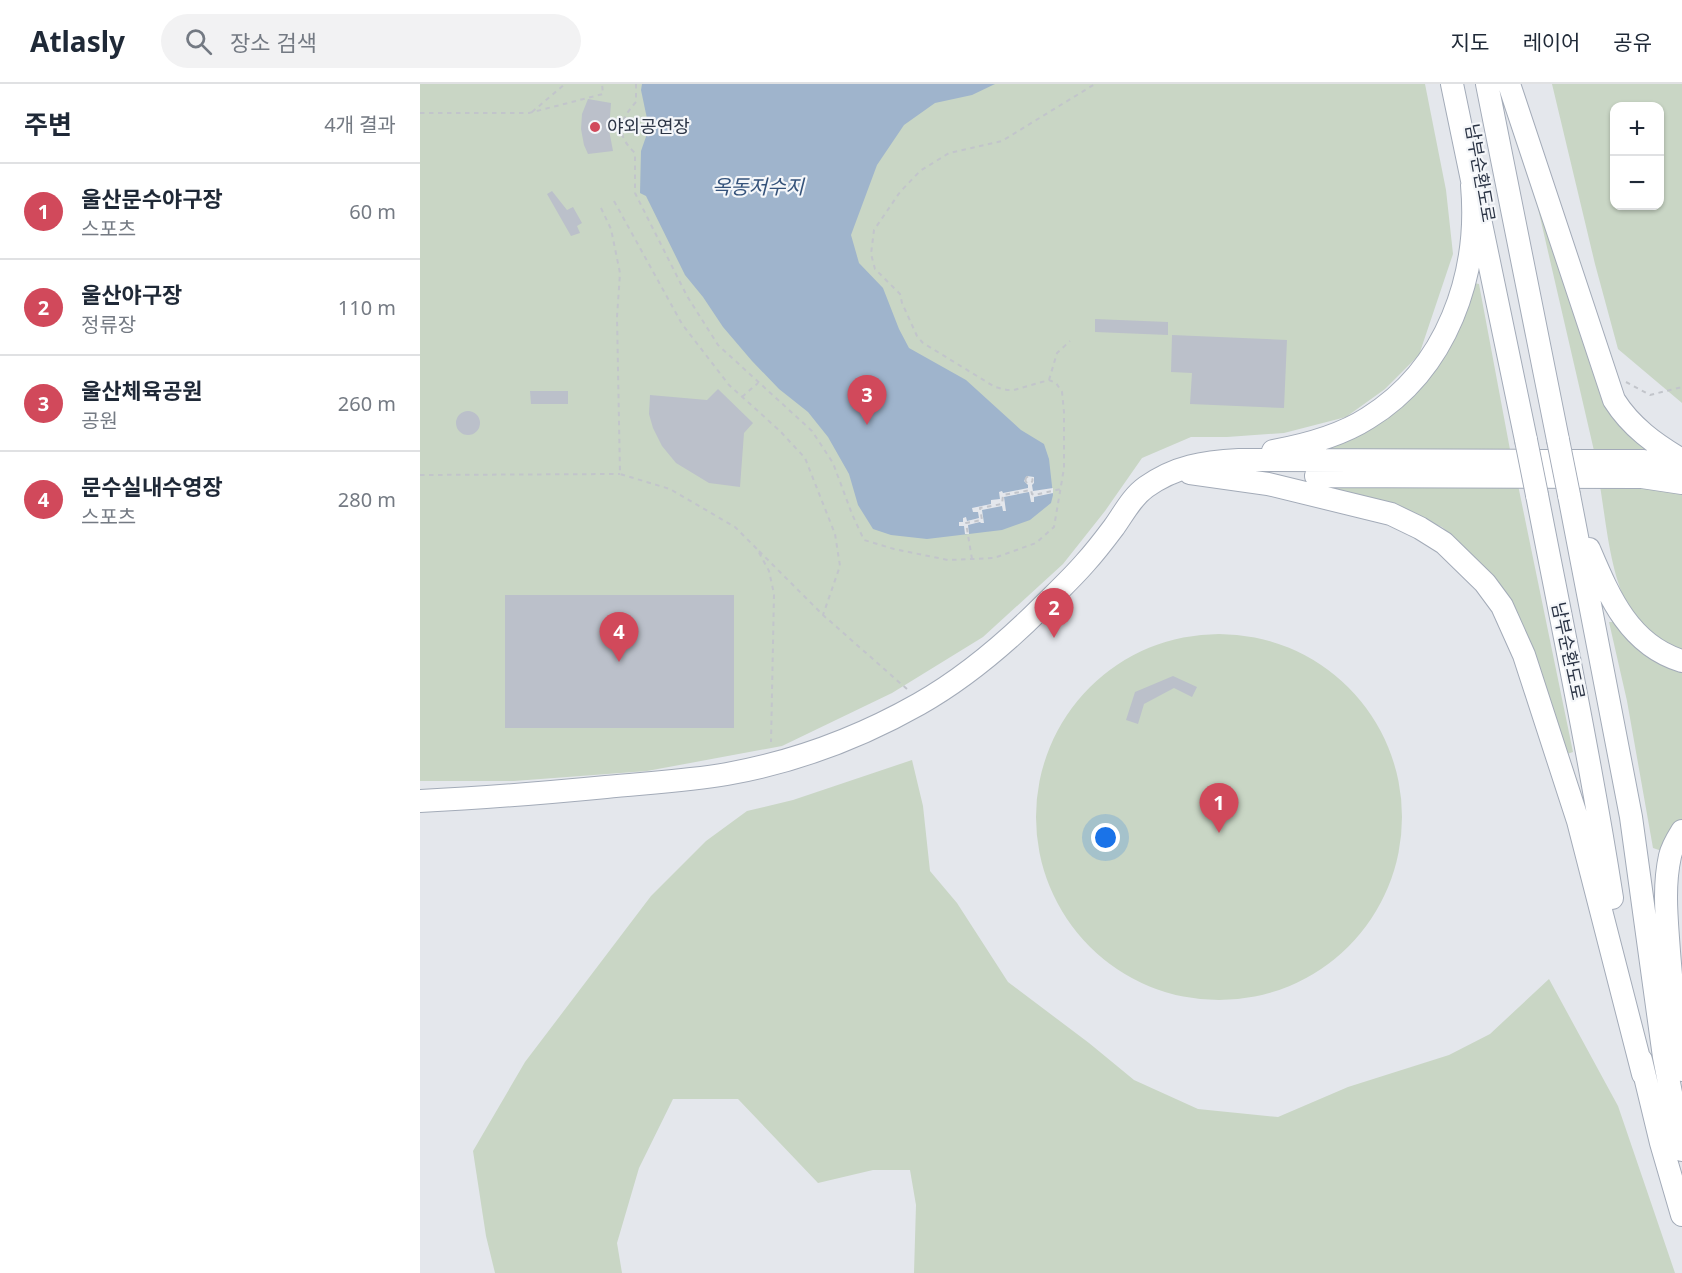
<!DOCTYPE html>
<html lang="ko">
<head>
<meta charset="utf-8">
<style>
	:root { --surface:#fff; --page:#f2f2f3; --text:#1f2937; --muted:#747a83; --line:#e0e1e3; --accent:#d1495b }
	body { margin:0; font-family:"Noto Sans","Noto Sans KR",sans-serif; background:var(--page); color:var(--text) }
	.controls { position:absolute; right:18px; top:18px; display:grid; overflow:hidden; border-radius:12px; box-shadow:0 2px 4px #0004 }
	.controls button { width:54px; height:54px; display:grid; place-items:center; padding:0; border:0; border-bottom:2px solid var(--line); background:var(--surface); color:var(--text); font:30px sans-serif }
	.you { position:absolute; left:686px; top:754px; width:21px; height:21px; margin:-15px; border:4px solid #fff; border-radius:50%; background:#1a73e8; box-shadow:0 0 0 9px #1a73e833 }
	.badge { display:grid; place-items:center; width:39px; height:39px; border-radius:50%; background:var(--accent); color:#fff; font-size:20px; font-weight:700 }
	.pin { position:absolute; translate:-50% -50px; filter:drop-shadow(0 2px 3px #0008) }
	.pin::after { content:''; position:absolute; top:32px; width:21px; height:18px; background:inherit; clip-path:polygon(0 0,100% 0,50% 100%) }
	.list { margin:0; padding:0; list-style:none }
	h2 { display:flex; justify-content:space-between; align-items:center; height:78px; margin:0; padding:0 24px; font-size:26px }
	h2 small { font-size:20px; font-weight:400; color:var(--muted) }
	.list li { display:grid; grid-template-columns:39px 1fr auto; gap:18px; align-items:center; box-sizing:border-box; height:96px; padding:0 24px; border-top:2px solid var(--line) }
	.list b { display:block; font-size:22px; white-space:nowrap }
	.list p { margin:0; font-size:20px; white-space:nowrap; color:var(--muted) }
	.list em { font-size:20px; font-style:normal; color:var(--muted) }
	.icon { flex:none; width:33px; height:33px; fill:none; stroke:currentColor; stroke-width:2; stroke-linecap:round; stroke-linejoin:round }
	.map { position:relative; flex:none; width:1262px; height:1189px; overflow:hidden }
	header { display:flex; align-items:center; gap:36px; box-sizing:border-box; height:84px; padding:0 30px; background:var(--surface); border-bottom:2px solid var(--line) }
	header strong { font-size:28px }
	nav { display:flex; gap:33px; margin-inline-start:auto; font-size:21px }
	.search { width:420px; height:54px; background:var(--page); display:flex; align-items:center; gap:15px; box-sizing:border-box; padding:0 21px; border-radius:33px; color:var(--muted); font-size:22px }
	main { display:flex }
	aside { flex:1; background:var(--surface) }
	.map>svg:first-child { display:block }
	.green { fill:#c9d6c5; fill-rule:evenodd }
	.water { fill:#9fb4cc }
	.pier { fill:#e4e7ec }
	.building { fill:#bbc0ca }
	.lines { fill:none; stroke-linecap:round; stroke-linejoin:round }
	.major-casing { stroke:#a3abb8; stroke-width:24 }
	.path { stroke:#c2c5cb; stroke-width:2; stroke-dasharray:4.5 4.5; stroke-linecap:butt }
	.major { stroke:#fff; stroke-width:22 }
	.major-bridge-casing { stroke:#a3abb8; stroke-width:24; stroke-linecap:butt }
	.major-bridge { stroke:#fff; stroke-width:22 }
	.poi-dot { fill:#d1495b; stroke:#f4f6f9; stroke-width:2 }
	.labels { text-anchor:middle; stroke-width:4.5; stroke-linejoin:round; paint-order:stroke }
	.poi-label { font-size:18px; fill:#2b3445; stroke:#f4f6f9; text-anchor:start }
	.street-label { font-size:18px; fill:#2b3445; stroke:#f4f6f9 }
	.water-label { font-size:20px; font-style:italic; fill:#34527a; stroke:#f4f6f9 }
</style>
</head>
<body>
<header>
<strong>Atlasly</strong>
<div class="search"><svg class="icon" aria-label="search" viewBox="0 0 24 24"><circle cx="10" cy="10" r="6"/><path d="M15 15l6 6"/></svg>장소 검색</div>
<nav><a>지도</a><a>레이어</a><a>공유</a></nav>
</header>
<main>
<aside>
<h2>주변<small>4개 결과</small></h2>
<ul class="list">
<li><span class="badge">1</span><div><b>울산문수야구장</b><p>스포츠</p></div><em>60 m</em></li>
<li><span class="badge">2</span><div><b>울산야구장</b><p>정류장</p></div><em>110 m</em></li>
<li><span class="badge">3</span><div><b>울산체육공원</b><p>공원</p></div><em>260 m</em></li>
<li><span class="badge">4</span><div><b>문수실내수영장</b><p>스포츠</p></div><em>280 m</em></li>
</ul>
</aside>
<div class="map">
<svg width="1262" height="1189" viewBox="0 0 1262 1189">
	<rect width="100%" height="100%" fill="#e4e7ec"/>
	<path class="green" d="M0,0H1005L1026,106L1033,170L999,271L965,305L926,333L864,349L807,353H771L722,374L685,427L643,480L563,553L472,609L362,662L227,687L94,697H0Z
		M1132,0H1262V319L1198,265L1175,180ZM1194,22H1240V122H1194Z
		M1114,107L1188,315L1239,373L1175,371Z
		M1054,199L1059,200L1091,371L905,369V361L954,343L992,314L1017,283Z
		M902,401H1098L1153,668L1144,671L1092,529L1062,480L1022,443L959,419L902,406Z
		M1180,402C1207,403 1236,402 1262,410V568C1255,565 1247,562 1241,558C1230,550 1213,531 1207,520C1190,487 1186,438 1180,402Z
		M1189,538H1196L1212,559L1248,584L1262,585V736L1242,767L1233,764L1207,617Z
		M616 733a183 183 0 1 1 366 0a183 183 0 1 1-366 0Z
		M492,676L503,722L510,787L537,819L588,898L669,959L714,996L778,1025L858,1033L928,1003L1029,971L1070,950L1129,895L1198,1022L1255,1189H494L496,1121L490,1086H453L398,1099L318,1015H253L219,1084L197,1159L202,1189H75L66,1152L53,1067L105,978L231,812L286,757L327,727L373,716Z"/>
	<path class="water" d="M222,0H575L552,11L515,19L484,41L457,81L431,151L439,179L463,204L479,245L489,264L546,296L601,346L624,360L629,375L633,411L631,419L610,436L582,446L507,455L471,451L453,445L438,421L429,390L408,353L388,328L359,305L332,277L303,243L283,213L265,191L226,112L220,109L221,67L229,44L221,6Z"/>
	<path class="pier" d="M607,392L614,393V399L612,401L613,407L633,404V409L614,413V418H611L609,408L584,413L586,427H583L582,422L562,426L564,439H561L560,438L548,441L549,450H545L544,442H539V438H543V434L546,433L547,437L559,434L558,428H553L552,424L571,420V416L580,415L579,408L582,407L583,409L608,404V401L604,397Z"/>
	<path class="building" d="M168,15L191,19L189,46L193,67L168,70L164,61L161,45L162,30Z
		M132,107L147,126L153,123L162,139L157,142L160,149L151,152L127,110Z
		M675,235L748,238V251L675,248Z
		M752,251L867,256L864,324L770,320L772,289L751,288Z
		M298,305L333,339L324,349L320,403L289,399L256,379L242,362L233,344L229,330L230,311L287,316Z
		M110,307H148V320H111Z
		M36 339a12 12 0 1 1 24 0a12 12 0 1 1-24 0Z
		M85,511H314V644H85Z
		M753,592L777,603L772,613L754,604L724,620L718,640L706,636L715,608Z"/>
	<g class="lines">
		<defs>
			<path id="major" d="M1032,0L1106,356
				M1067,0L1138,356
				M1089,0L1194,316C1211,343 1235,360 1262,376
				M853,367C886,361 920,352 948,334C1027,285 1060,191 1052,101
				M770,389L848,400L971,430L1000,444L1024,459L1065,499L1082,522L1104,571L1158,737L1223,990
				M896,392L1222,393L1262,399
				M1117,411C1143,545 1171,679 1192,814
				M1149,411L1211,733L1244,973L1262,1066
				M1169,465C1189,512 1209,561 1262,577
				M0,717C62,714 124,709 186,703C226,699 267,697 307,690C374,678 439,654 499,620C545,594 585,560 623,522C637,508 652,494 665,479C676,467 685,455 694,443C704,429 712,413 726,403C756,382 783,378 819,376L1203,377H1224L1262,383
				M1262,747C1257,755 1252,763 1250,772C1244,799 1246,827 1248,854C1251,898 1256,942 1262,986
				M1221,976L1241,1059L1262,1131"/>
		</defs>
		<use href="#major" class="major-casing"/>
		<path class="path" d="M216,0V18C199,37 195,50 215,69V109L267,212L298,261L392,347L413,379L432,430L444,456L474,465L528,476L552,475L574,474L616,459L634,443L644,384V328L642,308L636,299L629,296L594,306H587L575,303L503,259L497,252L482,219L480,210L455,185L451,170L454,146L480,108L500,87L529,69L582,57L675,0
			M112,28L145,0
			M0,29H109L183,10L182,0
			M194,117L262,240L309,301L360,347L385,374L415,450L420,482L403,531
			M181,124L191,145L200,189L197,233L200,390L250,405L315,443L337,465L349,487L354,510L351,658
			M629,296L637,269L650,257
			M1206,298L1230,311L1262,303
			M322,313L338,299
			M0,391L200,390
			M605.5 396a3.5 3.5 0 1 1 7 0a3.5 3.5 0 1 1-7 0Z
			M339,467L403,531L488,606
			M552,475L546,439L562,436L560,424L582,420L583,411L611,406L612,410L614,411L641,405"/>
		<use href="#major" class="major"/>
		<defs>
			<path id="major-bridge" d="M1106,356L1117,411
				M1138,356L1149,411"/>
		</defs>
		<use href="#major-bridge" class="major-bridge-casing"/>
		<use href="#major-bridge" class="major-bridge"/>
	</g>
	<circle class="poi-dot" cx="175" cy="43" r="6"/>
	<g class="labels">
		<g class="poi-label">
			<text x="187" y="49">야외공연장</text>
		</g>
		<g class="street-label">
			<text transform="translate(1060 89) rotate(80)" y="6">남부순환도로</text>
			<text transform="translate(1148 567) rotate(78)" y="6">남부순환도로</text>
		</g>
		<g class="water-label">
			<text x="338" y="110">옥동저수지</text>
		</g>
	</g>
</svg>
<div class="controls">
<button>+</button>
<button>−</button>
</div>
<div class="you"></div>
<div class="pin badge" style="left:799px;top:749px">1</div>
<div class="pin badge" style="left:634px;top:554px">2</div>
<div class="pin badge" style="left:447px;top:341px">3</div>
<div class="pin badge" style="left:199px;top:578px">4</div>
</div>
</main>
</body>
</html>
